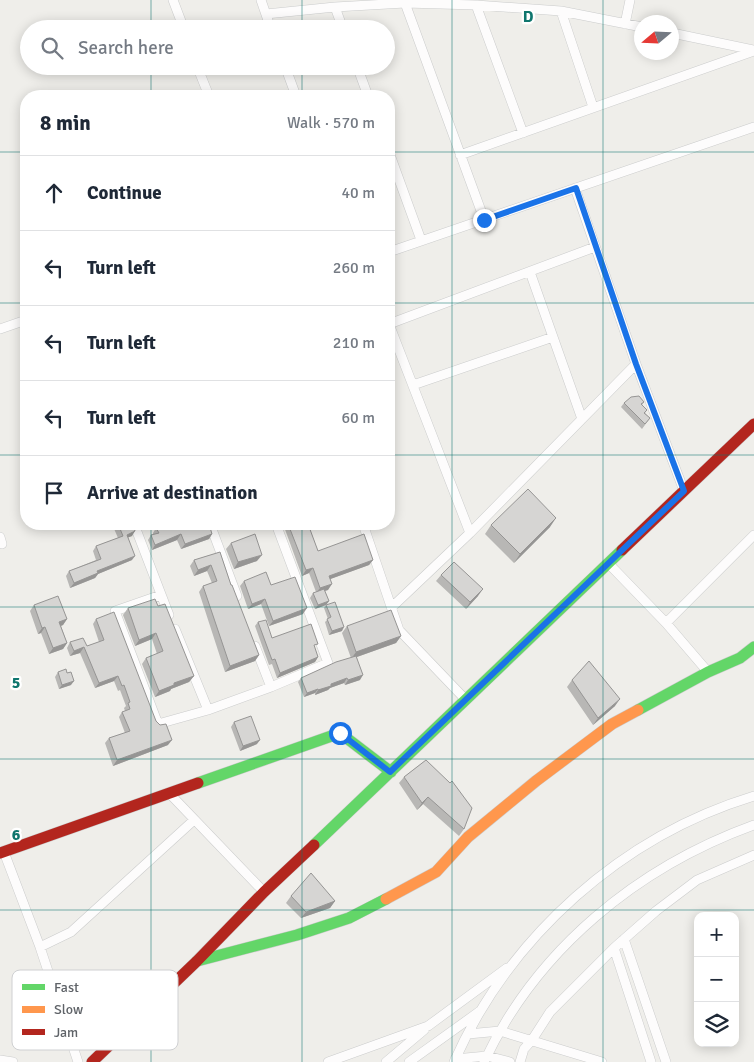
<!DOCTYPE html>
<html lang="en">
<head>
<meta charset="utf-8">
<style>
	:root { --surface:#fff; --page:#f6f6f7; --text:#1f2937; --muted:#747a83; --line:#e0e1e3 }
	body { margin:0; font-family:Signika,sans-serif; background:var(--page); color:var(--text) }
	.controls { position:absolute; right:15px; bottom:15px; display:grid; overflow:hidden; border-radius:10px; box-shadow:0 2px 12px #0003 }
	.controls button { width:45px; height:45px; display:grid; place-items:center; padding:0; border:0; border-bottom:1px solid var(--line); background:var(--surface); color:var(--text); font:25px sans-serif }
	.compass { position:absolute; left:634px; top:15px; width:45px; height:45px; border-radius:50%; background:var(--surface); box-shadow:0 2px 12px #0003; rotate:251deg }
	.stop { position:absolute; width:15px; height:15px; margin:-11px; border:4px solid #1a73e8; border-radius:50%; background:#fff }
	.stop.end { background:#1a73e8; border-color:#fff; box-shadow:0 1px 5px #0008 }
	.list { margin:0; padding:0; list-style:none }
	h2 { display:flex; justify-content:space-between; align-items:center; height:65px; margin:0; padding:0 20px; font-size:21px }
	h2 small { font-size:16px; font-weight:400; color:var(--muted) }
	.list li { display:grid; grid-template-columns:32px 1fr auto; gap:15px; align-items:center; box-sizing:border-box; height:75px; padding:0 20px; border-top:1px solid var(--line) }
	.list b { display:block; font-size:19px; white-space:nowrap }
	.list em { font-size:16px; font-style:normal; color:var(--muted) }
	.icon { flex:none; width:28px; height:28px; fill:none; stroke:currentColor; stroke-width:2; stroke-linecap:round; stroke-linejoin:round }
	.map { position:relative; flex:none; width:754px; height:1062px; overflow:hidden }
	.search { position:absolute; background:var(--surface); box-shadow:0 2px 12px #0003; left:20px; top:20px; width:375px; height:55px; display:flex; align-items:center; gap:12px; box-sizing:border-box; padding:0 18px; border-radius:28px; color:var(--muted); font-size:19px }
	.panel { position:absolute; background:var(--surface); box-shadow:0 2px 12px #0003; left:20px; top:90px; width:375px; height:440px; border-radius:20px }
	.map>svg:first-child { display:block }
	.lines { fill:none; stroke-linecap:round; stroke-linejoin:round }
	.street-casing { stroke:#cbcccc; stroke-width:10 }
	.fast-casing { stroke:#cacacb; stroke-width:12 }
	.slow-casing { stroke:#cacacb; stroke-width:12 }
	.jam-casing { stroke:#cacacb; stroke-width:12 }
	.street { stroke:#fdfcfc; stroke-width:9 }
	.fast { stroke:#63d668; stroke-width:11 }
	.slow { stroke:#ff974d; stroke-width:11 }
	.jam { stroke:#b3261e; stroke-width:11 }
	.wall { fill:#b8b7b5 }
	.shaded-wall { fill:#969594 }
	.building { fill:#d6d5d3; stroke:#969594 }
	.route { stroke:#1a73e8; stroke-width:6 }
	.grid { fill:none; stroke:#0f766e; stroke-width:1; stroke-opacity:0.55 }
	.key { fill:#fff; stroke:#cfd0d2; stroke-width:1 }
	.key-label { font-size:14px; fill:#5f6368 }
	.grid-label { font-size:16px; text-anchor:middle; font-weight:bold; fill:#0f766e; stroke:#fff; stroke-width:4.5; stroke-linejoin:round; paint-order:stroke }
</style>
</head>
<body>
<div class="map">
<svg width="754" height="1062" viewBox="0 0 754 1062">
	<rect width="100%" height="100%" fill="#efeeea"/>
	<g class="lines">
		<defs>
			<path id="street" d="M173,0L184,29
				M261,0L271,29
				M405,3L484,219
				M476,5L523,133
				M335,7L343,29
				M561,11L593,107
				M266,14L335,7L405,3L476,5L561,11L642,27
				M625,24L630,0
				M672,33L754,50
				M197,66L209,96
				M285,66L296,96
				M357,66L368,96
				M389,152L421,240
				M460,155L754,51
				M575,188L636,364L684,491
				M389,252L754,127
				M530,272L582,419
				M389,324L470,533
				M389,324L595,247
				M0,329L26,320
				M413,385L553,337
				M134,524L169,615
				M210,524L237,596
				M363,524L399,630L466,700
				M0,537L2,544
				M608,563L666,623L708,672
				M161,595L115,611L158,724L208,710
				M392,607L470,533L636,364
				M666,623L754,535
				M175,629L208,710L271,687
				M255,646L271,687L328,663L276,524
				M169,793L264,892
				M4,852L40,947L78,1062
				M624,939L666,1062
				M40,947L71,932L194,820
				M614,948L651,1062
				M468,1034L500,1031L602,1062
				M455,1059L487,1056L510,1062
				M0,1060L13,1062
				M328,1062L428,1026L507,968
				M386,1062L424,1030
				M409,1062L480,1011
				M454,1062C510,936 622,836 754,796
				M484,1062C537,949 638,867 754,825
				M520,1062L524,1049L532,1040L550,1012L614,948L656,911L697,880L754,855"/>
			<path id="fast" d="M638,710L708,672L740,658L754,647
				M198,783L340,733L391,772
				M314,845L622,550
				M197,961L297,935L349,918L386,899"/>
			<path id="slow" d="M386,899L436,872L468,837L536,781L612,724L638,710"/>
			<path id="jam" d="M622,550L754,424
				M0,853L198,783
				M92,1062L197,961L264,892L314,845"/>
		</defs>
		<use href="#street" class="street-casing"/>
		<use href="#fast" class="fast-casing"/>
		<use href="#slow" class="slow-casing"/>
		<use href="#jam" class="jam-casing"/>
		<use href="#street" class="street"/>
		<use href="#fast" class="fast"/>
		<use href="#slow" class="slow"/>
		<use href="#jam" class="jam"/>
	</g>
	<path class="wall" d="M644,402L642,405L647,410L645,413L650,418L642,429L621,407L624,403Z
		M112,524H133L132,536L128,537L132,560L98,574L95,578L70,588L66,576L69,571L96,560L93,551L96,546L118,538Z
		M216,524H230L218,528Z
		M283,524H308L318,551L373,560L369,565L330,579L328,590L325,591L329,601L326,605L315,609L310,598L313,593L316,592L309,573L302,576Z
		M175,525L212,534L209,539L181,549L177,540L152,550L148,540L151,535H153V533L156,528Z
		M491,525L550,527L514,563L485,534Z
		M231,543L257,561L234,569L226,549Z
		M220,552L231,585L259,655L255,661L225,672L199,592L203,586L212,583L207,571L194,576L190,566L194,560Z
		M441,575L478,596L466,609L436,581Z
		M244,581L271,585L303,614L269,626L261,604L248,609L240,586Z
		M34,605L67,619L63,625L61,626L67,643L63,649L49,654L41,633L38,634L30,611Z
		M326,605L342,631L329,635L325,622L328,619L324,608Z
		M158,606L194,676L189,682L171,689L170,691L155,697L142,664L146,658L157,654L152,639L135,646L123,615L128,608Z
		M96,619L156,721L168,745L113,766L105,743L109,738L125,733L119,717L122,712L125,711L124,708L126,706L120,690L118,691L114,681L95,688L80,653L70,656L67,648L70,642L87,646L99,642L93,624Z
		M258,622L272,638L315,648L318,657L315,662L277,678L272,664L269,665L255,626Z
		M347,626L401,636L396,643L357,657L360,680L345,685L344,683L330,688L328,690L315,695V693L304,697L298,682L301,678L351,658L342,633Z
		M58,672L71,685L59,689L55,677Z
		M572,680L615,706L593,725L567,687Z
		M234,722L257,744L240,751L231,727Z
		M426,760L464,829L459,836L423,804L417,810L399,783L404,777Z
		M291,896L335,901L330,908L301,918L286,903Z"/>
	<path class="shaded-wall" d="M556,518L550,527L514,563L520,554Z
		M221,524H230L218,528Z
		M135,531L132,536L124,539L127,535Z
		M181,534L177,540L152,550L155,545Z
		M212,534L209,539L181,549L185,544Z
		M262,555L257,561L234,569L238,562Z
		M135,556L132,560L98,574L95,578L70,588L74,583L97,571Z
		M373,560L369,565L325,581L329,576Z
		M211,565L207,571L194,576L198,570Z
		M313,568L309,573L302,576L306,570Z
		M332,584L328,590L316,593L320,588Z
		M483,589L478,596L466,609L470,602Z
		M265,599L261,604L248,609L252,604Z
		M329,601L326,605L315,609L318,605Z
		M307,608L303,614L269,626L273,621Z
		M67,619L63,625L55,628L59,622Z
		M45,627L41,633L38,634L42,628Z
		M344,627L342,631L329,635L332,631Z
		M156,633L152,639L135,646L139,640Z
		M401,636L396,643L351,659L356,652Z
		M67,643L63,649L49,654L53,648Z
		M84,647L80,653L70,656L74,651Z
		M259,655L255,661L225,672L230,666Z
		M318,657L315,662L277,678L280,673Z
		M363,675L360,680L345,685L348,680Z
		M118,676L114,681L95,688L99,683Z
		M194,676L189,682L171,689L170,691L155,697L159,691L174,683Z
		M347,678L344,683L330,688L328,690L315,695L318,690L331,684Z
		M74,681L71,685L59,689L62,685Z
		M318,689L315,693L304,697L307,693Z
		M620,699L615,706L593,725L598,718Z
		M172,740L168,745L113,766L117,760Z
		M260,740L257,744L240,751L243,746Z
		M428,797L423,804L417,810L422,803Z
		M335,901L330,908L301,918L306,912Z"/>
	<path class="building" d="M639,396L644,402L641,404L647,410L644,413L650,418L645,424L624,403L631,397Z
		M528,489L556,518L520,554L491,525Z
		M118,524H133L135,531L127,535L135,556L97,571L98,573L74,583L69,571L101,559L96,546L123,536Z
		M166,524H174L175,525L180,524H209L212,534L185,544L181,534L155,545L151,535L159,533L156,528Z
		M288,524H308L318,551L364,534L373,560L329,576L332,584L320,588L313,568L306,570Z
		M255,534L262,555L238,562L231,543Z
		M220,552L231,585H232L259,655L230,666L203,586L217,581L211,565L198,570L194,560Z
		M454,562L483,589L470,602L441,575Z
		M266,572L271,585L295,577L307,608L273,621L265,599L252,604L244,581Z
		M324,589L329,601L318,605L313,593Z
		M58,596L67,619L59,622L67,643L53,648L45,627L42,628L34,605Z
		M155,599L158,606L165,604L194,676L174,683V685L159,691L146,658L163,651L156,633L139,640L128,608Z
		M335,602L344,627L332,631L327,619L331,617L326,605Z
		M391,610L401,636L356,652L347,626Z
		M114,612L156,721L160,725L166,724L172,740L117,760L109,738L130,731L122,712L130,709L128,703L130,702L124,685L122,686L118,676L99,683L84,647L74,651L70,642L83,638L87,646L104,640L96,619Z
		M266,620L272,638L311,624L318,644L314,645L318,657L280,673L275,659L272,660L258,622Z
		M356,656L363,675L348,680L347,678L331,684V686L318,690V689L307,693L301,678L336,662Z
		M589,661L620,699L598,718L572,680Z
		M66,669L67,673L71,672L74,681L62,685L58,672Z
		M251,716L260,740L243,746L234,722Z
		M426,760L450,783L452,781L472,808L464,829L428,797L422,803L404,777Z
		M311,873L335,901L306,912L291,896Z"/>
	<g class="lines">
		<path class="route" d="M340,733L390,772L684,491L636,364L576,188L484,220"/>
	</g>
	<path class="grid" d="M151,0V29M302,0V29M452,0V1062M603,0V1062M151,66V96M302,66V96M0,152H26M389,152H754M0,303H26M389,303H754M0,455H26M389,455H754M151,524V1062M302,524V1062M0,607H754M0,759H754M0,910H754"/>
	<rect x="12" y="970" width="166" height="80" rx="8" class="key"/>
	<rect x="22" y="984" width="23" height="6" fill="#63d668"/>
	<rect x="22" y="1006" width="23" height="7" fill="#ff974d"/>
	<rect x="22" y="1029" width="23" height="6" fill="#b3261e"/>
	<g class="key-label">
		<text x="54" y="992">Fast</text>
		<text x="54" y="1014">Slow</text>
		<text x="54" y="1037">Jam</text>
	</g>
	<g class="grid-label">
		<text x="528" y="22">D</text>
		<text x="16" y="688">5</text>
		<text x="16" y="840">6</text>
	</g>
</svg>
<div class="controls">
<button>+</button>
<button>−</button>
<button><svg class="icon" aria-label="layers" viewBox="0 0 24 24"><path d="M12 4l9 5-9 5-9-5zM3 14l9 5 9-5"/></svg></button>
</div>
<svg class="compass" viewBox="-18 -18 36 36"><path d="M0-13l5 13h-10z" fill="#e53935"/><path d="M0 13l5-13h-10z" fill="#747a83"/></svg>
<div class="stop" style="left:340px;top:733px"></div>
<div class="stop end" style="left:484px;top:220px"></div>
<div class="search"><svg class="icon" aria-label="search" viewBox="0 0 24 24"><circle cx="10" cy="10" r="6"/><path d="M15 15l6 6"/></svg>Search here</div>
<section class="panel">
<h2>8 min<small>Walk · 570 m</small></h2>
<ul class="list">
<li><svg class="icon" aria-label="ahead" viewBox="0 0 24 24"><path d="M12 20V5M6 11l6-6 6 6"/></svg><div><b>Continue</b></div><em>40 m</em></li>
<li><svg class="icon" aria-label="left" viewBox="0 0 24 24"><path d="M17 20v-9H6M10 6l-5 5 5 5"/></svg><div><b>Turn left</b></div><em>260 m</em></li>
<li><svg class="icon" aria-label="left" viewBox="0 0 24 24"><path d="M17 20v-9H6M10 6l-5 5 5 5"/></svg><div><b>Turn left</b></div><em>210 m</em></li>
<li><svg class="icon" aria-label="left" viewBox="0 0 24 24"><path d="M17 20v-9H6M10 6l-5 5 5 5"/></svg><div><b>Turn left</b></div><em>60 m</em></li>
<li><svg class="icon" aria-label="arrive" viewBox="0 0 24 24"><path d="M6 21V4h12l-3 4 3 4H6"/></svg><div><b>Arrive at destination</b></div></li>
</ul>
</section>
</div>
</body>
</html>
